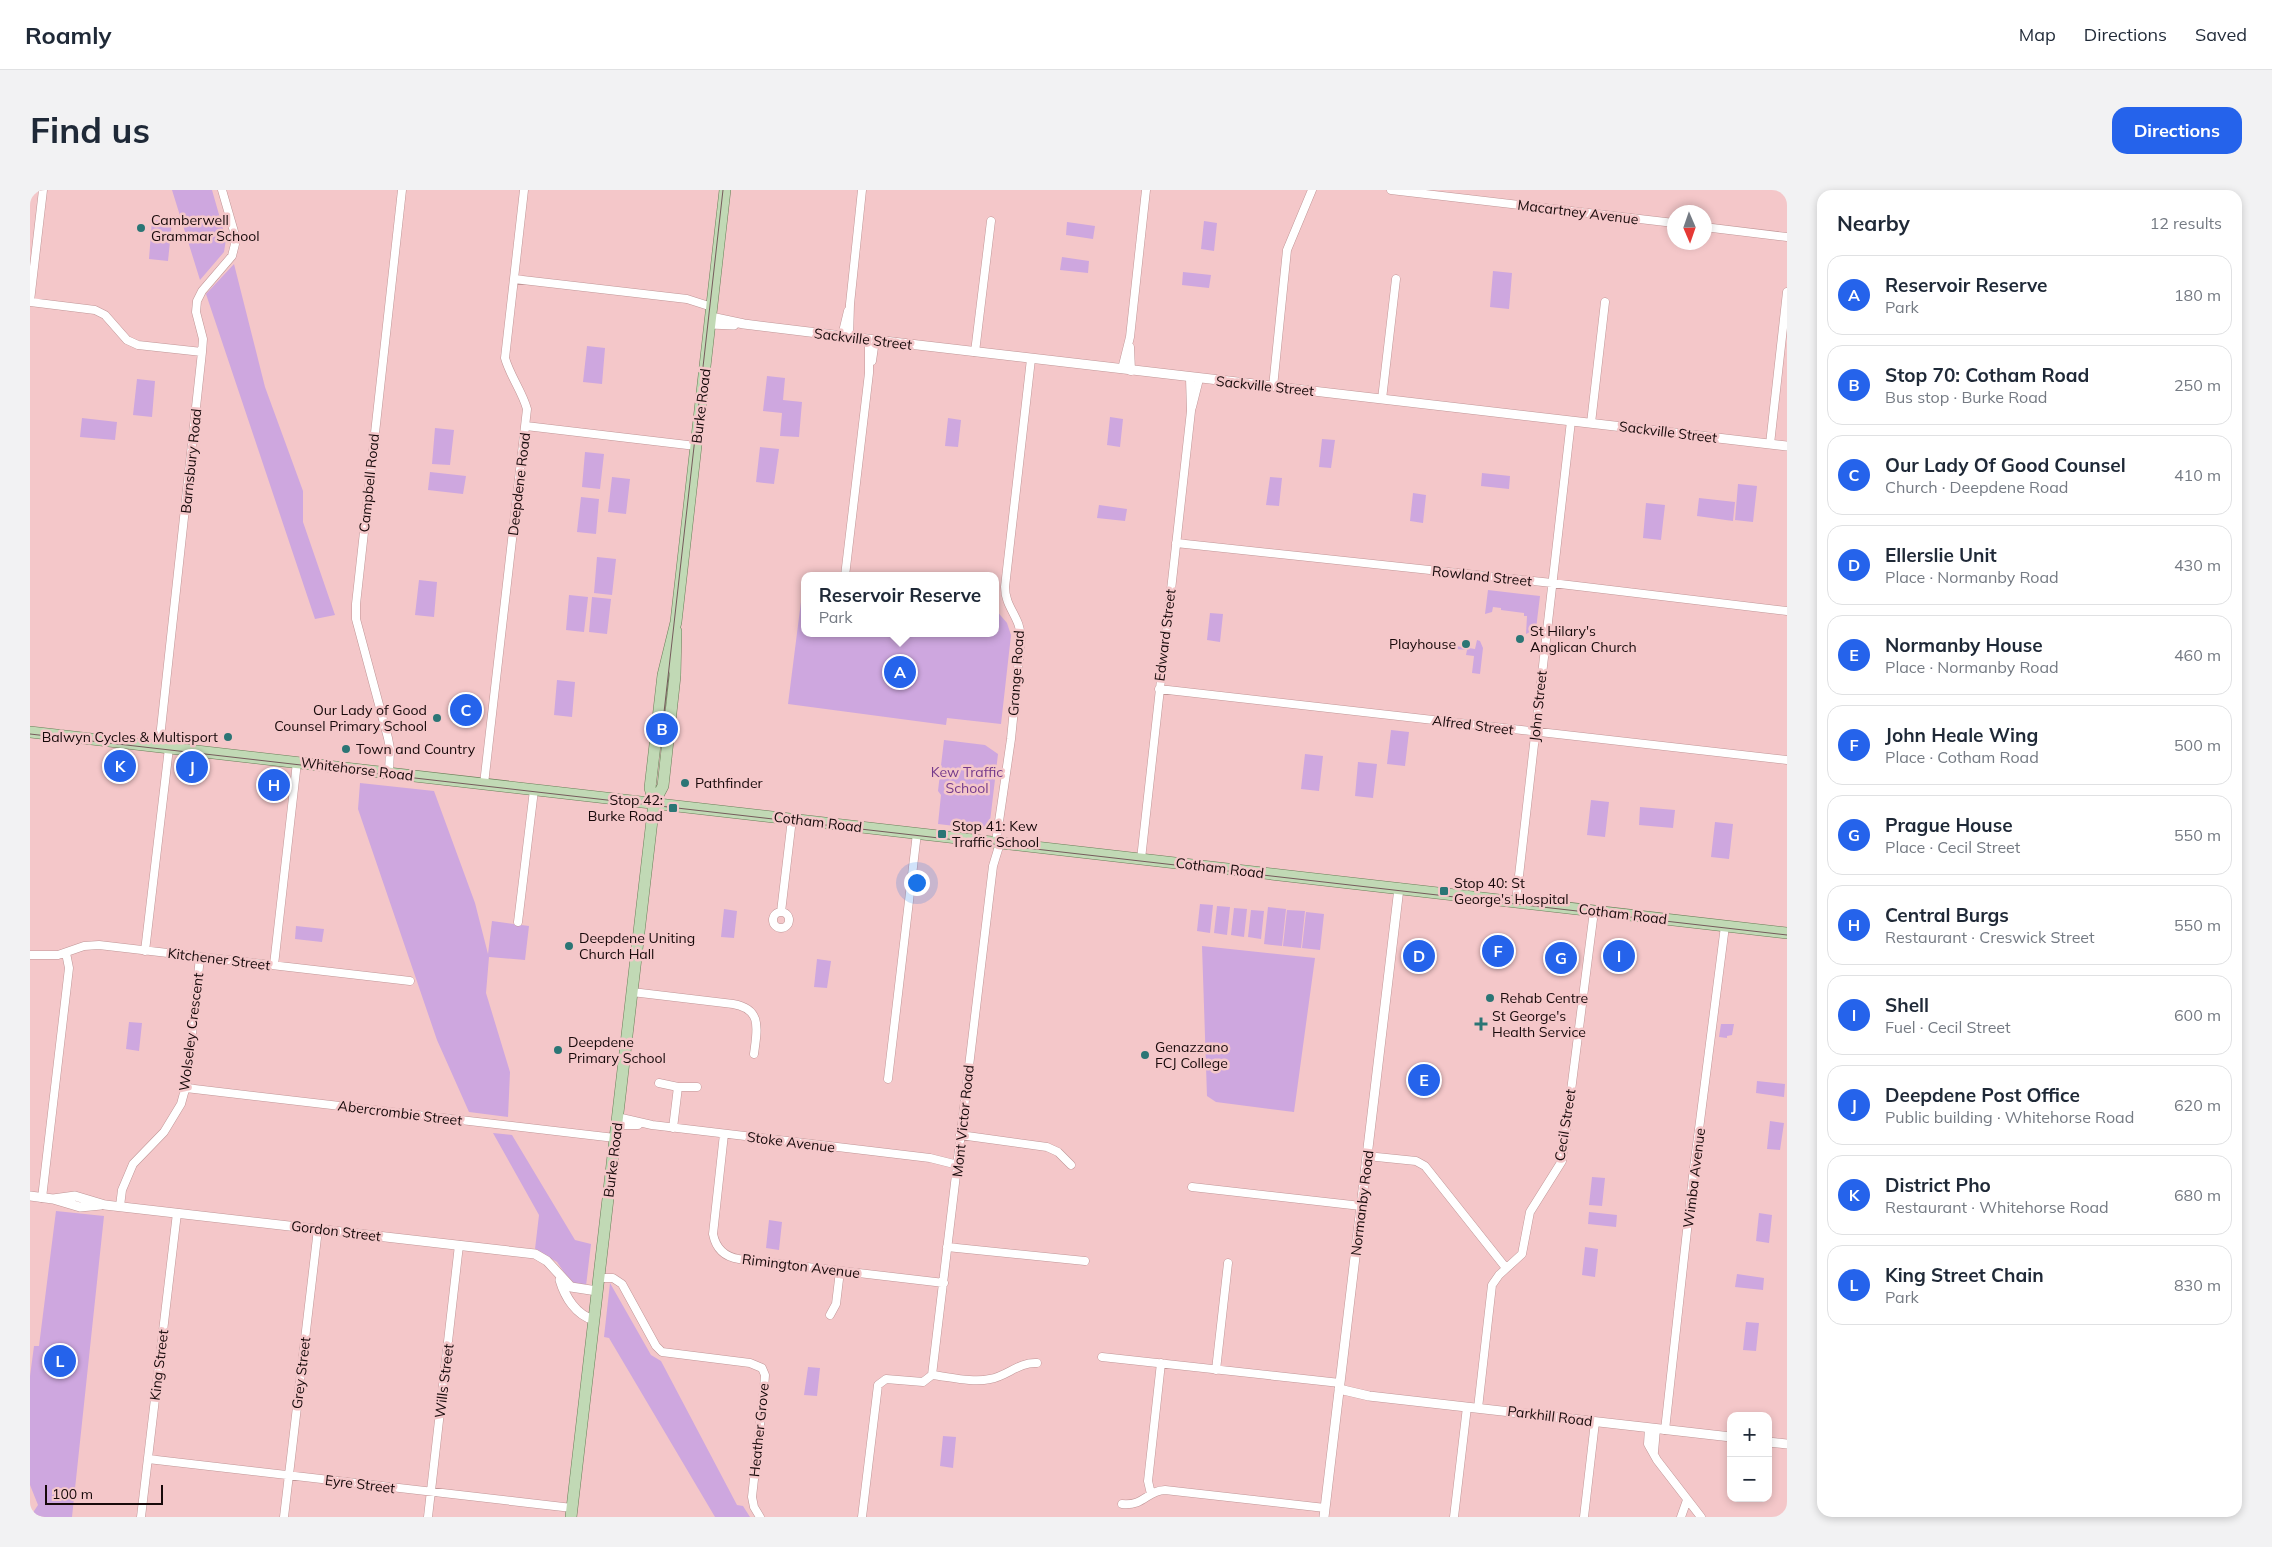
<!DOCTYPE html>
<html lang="en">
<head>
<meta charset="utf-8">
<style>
	:root { --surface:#fff; --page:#f2f2f3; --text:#1f2937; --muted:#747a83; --line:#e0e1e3; --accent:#2563eb }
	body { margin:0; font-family:Mulish,sans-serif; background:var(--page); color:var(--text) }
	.controls { position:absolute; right:15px; bottom:15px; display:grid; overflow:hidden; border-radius:10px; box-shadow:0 2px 8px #0003 }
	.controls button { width:45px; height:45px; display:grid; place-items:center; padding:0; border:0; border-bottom:1px solid var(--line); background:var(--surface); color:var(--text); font:25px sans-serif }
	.compass { position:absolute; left:1637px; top:15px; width:45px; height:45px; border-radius:50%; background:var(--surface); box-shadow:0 2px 8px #0003; rotate:178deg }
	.scale { position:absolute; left:15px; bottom:12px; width:118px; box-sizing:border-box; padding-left:5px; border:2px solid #17090a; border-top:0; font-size:14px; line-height:18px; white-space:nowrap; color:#17090a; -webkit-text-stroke:4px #f4c7c9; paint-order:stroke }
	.you { position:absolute; left:886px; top:692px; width:18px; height:18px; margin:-12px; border:4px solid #fff; border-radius:50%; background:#1a73e8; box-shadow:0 0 0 8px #1a73e833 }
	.badge { display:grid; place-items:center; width:32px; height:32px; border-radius:50%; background:var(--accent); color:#fff; font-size:16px; font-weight:700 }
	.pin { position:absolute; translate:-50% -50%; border:2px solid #fff; box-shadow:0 1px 5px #0006 }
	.popup { position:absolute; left:771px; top:382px; width:198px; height:65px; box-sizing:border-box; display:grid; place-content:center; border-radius:10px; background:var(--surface); filter:drop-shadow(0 1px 4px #0005); font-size:16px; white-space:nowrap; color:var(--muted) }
	.popup b { font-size:19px; color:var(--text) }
	.popup::after { content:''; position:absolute; left:50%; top:100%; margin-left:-10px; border:10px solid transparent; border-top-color:var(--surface) }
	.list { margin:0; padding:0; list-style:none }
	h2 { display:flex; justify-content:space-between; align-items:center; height:65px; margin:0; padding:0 20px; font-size:21px }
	h2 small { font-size:16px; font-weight:400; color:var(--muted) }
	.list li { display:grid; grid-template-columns:32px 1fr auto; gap:15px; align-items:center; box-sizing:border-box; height:80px; margin:0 10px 10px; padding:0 10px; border:1px solid var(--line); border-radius:15px }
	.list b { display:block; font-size:19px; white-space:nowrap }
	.list p { margin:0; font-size:16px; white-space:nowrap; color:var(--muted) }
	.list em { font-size:16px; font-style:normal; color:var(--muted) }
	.map { position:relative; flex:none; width:1757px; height:1327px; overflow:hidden; border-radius:15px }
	header { display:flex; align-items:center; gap:30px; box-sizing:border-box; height:70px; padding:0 25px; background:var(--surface); border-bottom:1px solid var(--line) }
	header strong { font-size:24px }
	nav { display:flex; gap:28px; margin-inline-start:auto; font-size:18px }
	.intro { display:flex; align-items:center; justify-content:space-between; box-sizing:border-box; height:120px; padding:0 30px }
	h1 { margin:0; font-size:35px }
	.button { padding:12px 22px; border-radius:15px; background:var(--accent); color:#fff; font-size:18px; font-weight:700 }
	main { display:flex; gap:30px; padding:0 30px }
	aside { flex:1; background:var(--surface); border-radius:15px; box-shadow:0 2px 8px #0003 }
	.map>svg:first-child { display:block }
	.green { fill:#cea7df }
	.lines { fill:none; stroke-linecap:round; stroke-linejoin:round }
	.minor-casing { stroke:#c09697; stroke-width:9 }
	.tertiary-casing { stroke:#c09697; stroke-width:10 }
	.primary-casing { stroke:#6a7f59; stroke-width:12 }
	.minor { stroke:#fff; stroke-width:8 }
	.tertiary { stroke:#fff; stroke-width:9 }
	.primary { stroke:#c1d9b5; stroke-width:11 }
	.tram { stroke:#765b5c; stroke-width:1 }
	.poi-dot { fill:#2b7575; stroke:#f4c7c9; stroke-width:2 }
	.labels { text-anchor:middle; stroke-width:5; stroke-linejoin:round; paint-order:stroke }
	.street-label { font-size:14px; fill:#17090a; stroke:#f4c7c9 }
	.poi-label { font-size:14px; fill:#17090a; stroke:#f4c7c9; text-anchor:start }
	.park-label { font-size:14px; fill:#743a8b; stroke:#f4c7c9 }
</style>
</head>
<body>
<header>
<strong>Roamly</strong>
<nav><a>Map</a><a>Directions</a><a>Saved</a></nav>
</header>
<div class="intro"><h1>Find us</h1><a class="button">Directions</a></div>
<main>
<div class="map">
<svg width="1757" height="1327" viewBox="0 0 1757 1327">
	<rect width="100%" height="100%" fill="#f4c7c9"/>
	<path class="green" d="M142,0H182L196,49L194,62L170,90Z
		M122,30L142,32L138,71L119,69Z
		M1174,31L1187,33L1184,61L1171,59Z
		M1037,32L1065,36L1063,49L1036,45Z
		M1032,67L1059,71L1058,83L1030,80Z
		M204,74L235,197L273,301V332L305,425L285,429L176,104Z
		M1463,81L1482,83L1479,119L1460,117Z
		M1153,82L1181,85L1179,98L1152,95Z
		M557,156L575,158L572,194L553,192Z
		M737,186L755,188L753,210L772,212L769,247L750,246L752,223L733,221Z
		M107,189L125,191L122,227L103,225Z
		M1080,227L1093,229L1090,257L1077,255Z
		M52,228L87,232L85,250L50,247Z
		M918,228L931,230L928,257L915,256Z
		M405,238L424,240L420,275L402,274Z
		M1292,249L1305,250L1301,278L1289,277Z
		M730,257L749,259L744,294L726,292Z
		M555,262L574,264L570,299L552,297Z
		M400,282L436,286L433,304L398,300Z
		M1452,283L1480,286L1479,299L1451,296Z
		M582,287L600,289L596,324L578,322Z
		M1240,287L1252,288L1249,316L1236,315Z
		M1708,294L1727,296L1723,332L1705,330Z
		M1383,303L1396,305L1393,333L1380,331Z
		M551,307L569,309L566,344L547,342Z
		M1669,308L1705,312L1703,331L1667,326Z
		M1616,313L1635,315L1631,350L1613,348Z
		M1069,315L1097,319L1095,331L1067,328Z
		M567,367L586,369L582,405L564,403Z
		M389,390L407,392L404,427L385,425Z
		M773,396H775V443H965V419L977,433L981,445L971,534L917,528L916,535L758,514Z
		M1458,400L1510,406L1506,439L1496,444L1497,426H1494V423L1471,420V418L1463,417L1462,422L1455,424Z
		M539,405L558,407L554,442L536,440Z
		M562,407L581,409L577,444L559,442Z
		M1180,423L1193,424L1190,452L1177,450Z
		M1447,450L1450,451L1453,458L1450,484L1442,483L1444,466L1436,465L1437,460L1426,459V456L1445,459Z
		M527,490L545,492L542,527L524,525Z
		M1361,540L1379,542L1375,576L1357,574Z
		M914,550L955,555L968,564L959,640L908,634L911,605L908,601Z
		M1275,564L1293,566L1289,601L1271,599Z
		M1328,572L1347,574L1343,608L1325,606Z
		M330,593L404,601L445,713L458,764L462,731L499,736L495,770L459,767L456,803L480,882L478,927L439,922L407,850L328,619Z
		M1561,610L1579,612L1575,647L1557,645Z
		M1610,617L1645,620L1643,638L1609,635Z
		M1685,632L1703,634L1699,669L1681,667Z
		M1170,714L1183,715L1180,743L1167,741Z
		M1187,716L1200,717L1197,745L1184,743Z
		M1238,717L1256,719L1252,756L1234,754Z
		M1204,718L1217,719L1214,747L1201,745Z
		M694,719L707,721L704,748L691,747Z
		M1221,720L1234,721L1231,749L1218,747Z
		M1257,720L1275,721L1271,758L1253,756Z
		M1276,722L1294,724L1290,760L1272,758Z
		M266,736L294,739L292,752L265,749Z
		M1172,756L1285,768L1264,922L1186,912L1177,906Z
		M787,769L801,771L797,798L784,797Z
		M99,832L112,833L109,861L96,859Z
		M1691,834H1704L1702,845L1697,846V848L1689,847Z
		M1727,891L1755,894L1754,907L1726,903Z
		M1740,931L1754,933L1750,960L1737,959Z
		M463,943L482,945L545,1050L561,1054L556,1096L542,1094L527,1072L505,1059L509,1025Z
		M1562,987L1575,988L1572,1016L1559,1015Z
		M26,1021L74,1026L42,1327H0L8,1315L0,1295V1186L4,1156H9Z
		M1559,1022L1587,1025L1586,1037L1558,1034Z
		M1729,1023L1742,1025L1739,1053L1726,1051Z
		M739,1030L752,1032L749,1060L736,1058Z
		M1555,1057L1568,1059L1565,1087L1552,1085Z
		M1707,1084L1734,1088L1733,1100L1705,1097Z
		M580,1093L621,1165L631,1171L707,1315L713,1316L720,1327H685L579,1148L574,1147Z
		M1716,1132L1729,1133L1726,1161L1713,1160Z
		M778,1177L790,1178L787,1206L774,1205Z
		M913,1246L926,1247L923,1278L910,1276Z"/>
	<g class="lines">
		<defs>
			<path id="minor" d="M1361,0L1644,33
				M1674,37L1757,47
				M484,89L657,109L682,117
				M0,111L13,0
				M0,112L65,120L75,125L97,150L108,155L172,162
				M812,146L818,121
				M819,147L820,114L832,0
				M1100,157L1101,181
				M945,162L961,31
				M842,171L845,150
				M1092,179L1100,147L1116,0
				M1243,197L1257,60L1282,0
				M1352,209L1366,89
				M1162,217L1169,189
				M1561,233L1575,112
				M496,236L666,256
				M1740,254L1757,102
				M1146,353L1522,393L1757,421
				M815,386L839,183V150
				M1129,499L1757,570
				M129,557L172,162L173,149L166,122L167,111L172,101L202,66L205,54V45L192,0
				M359,583L360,559L358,548L326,429V414L372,0
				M454,594L497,219C492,201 480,186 475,168L494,0
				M966,652L981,549L991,449C991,427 975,418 975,397L1001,169
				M1111,669L1161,221L1160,188
				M1486,712L1541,231
				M743 730a8 8 0 1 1 16 0a8 8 0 1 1-16 0Z
				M751,722L762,629
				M488,732L504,600
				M115,761L139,558
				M0,765H28L54,756L69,755L380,791
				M244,775L267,572
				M602,802L703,814C733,819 727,840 724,864
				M858,889L887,643
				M629,893L648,897H667
				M156,898L585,948
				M587,927L622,935L900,968L928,975
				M587,935H608
				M643,938L648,897
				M694,944L683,1044C686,1059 695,1067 709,1069L914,1093
				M930,945L1017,957L1028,962L1041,975
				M1337,966L1386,971L1395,976L1476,1078
				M1162,997L1331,1016
				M12,1008L39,778L36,763
				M90,1016L92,1000L103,974L134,942L151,914L157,892L170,767
				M917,1057L1055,1071
				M569,1088H583L592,1094L626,1156L632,1162L720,1173L732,1178L735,1185L734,1199L722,1307L724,1317L730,1327
				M800,1125L806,1114L810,1081
				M1072,1167L1310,1193
				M1186,1180L1198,1073
				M902,1185L963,676L970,653
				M902,1185C920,1187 943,1193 960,1189C978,1186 988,1172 1007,1173
				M1448,1218L1462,1095L1469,1085L1492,1064L1500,1022L1532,971L1564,721
				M1619,1238L1618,1254L1627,1270L1671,1327
				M1635,1240L1663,986L1695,736
				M1624,1262L1626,1239
				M118,1269L542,1318
				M1121,1304L1118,1291L1131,1173
				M1092,1314C1115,1316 1116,1301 1135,1300L1295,1318
				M111,1327L147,1023
				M254,1327L288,1039
				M398,1327L429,1055
				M832,1327L848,1195L856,1189L893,1192L902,1185
				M1424,1327L1437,1217
				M1554,1327L1565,1232
				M1651,1327L1657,1310"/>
			<path id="tertiary" d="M681,127L714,134L845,150L1757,256
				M680,134L704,135
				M0,1006L23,1009L50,1017L71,1015
				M23,1009L45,1006L75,1015L505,1064L517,1071L541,1097L567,1101
				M530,1090C535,1107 546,1125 564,1130
				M1309,1199L1339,1206L1701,1247
				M1738,1252L1757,1254
				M1294,1327L1369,698"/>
			<path id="primary" d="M0,542L1757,743
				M624,613L633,596L645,486L646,441
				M541,1327L624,613L620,598L633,485L646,432L695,0"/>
		</defs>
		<use href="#minor" class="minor-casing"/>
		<use href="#tertiary" class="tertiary-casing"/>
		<use href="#primary" class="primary-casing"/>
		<use href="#minor" class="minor"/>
		<use href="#tertiary" class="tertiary"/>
		<use href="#primary" class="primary"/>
		<path class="tram" d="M0,544L1757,745
			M631,549L693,0"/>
	</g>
	<g class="poi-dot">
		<circle cx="111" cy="38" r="5"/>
		<circle cx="1490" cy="449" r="5"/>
		<circle cx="1436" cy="454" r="5"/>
		<circle cx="407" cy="528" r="5"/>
		<circle cx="198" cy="547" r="5"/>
		<circle cx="316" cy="559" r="5"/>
		<circle cx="655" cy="593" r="5"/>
		<rect x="638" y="613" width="10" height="10" rx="2.5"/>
		<rect x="907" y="639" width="10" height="10" rx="2.5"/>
		<rect x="1409" y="696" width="10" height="10" rx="2.5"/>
		<circle cx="539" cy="756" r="5"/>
		<circle cx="1460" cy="808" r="5"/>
		<path d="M1448.5 826.5h5v5h5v5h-5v5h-5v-5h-5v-5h5z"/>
		<circle cx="528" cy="860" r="5"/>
		<circle cx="1115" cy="865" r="5"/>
	</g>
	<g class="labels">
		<g class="street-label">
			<text transform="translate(1548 22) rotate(7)" y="5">Macartney Avenue</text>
			<text transform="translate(833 149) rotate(7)" y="5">Sackville Street</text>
			<text transform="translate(1235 196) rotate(6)" y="5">Sackville Street</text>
			<text transform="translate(671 216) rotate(-83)" y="5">Burke Road</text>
			<text transform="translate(1638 242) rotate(7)" y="5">Sackville Street</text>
			<text transform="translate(161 271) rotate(-84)" y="5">Barnsbury Road</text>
			<text transform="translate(339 293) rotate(-84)" y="5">Campbell Road</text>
			<text transform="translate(489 294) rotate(-83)" y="5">Deepdene Road</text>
			<text transform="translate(1452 386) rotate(6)" y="5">Rowland Street</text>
			<text transform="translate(1135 445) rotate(-83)" y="5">Edward Street</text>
			<text transform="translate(986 483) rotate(-86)" y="5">Grange Road</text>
			<text transform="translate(1508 516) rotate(-84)" y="5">John Street</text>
			<text transform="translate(1443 535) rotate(7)" y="5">Alfred Street</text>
			<text transform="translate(327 579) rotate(7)" y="5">Whitehorse Road</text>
			<text transform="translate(788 632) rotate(7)" y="5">Cotham Road</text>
			<text transform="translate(1190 678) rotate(7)" y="5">Cotham Road</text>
			<text transform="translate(1593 724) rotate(7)" y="5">Cotham Road</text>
			<text transform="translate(189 769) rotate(7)" y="5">Kitchener Street</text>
			<text transform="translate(161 842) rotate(-83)" y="5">Wolseley Crescent</text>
			<text transform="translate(370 923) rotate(7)" y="5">Abercrombie Street</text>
			<text transform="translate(933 931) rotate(-84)" y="5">Mont Victor Road</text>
			<text transform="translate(1535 935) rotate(-81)" y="5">Cecil Street</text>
			<text transform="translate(761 952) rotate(7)" y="5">Stoke Avenue</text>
			<text transform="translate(583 970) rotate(-83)" y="5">Burke Road</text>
			<text transform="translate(1664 988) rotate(-83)" y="5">Wimba Avenue</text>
			<text transform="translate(1332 1013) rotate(-83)" y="5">Normanby Road</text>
			<text transform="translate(306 1041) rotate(7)" y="5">Gordon Street</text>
			<text transform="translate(771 1076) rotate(7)" y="5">Rimington Avenue</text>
			<text transform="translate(129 1175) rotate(-83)" y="5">King Street</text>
			<text transform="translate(271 1183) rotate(-83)" y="5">Grey Street</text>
			<text transform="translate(414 1191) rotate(-83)" y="5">Wills Street</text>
			<text transform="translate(1520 1226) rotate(7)" y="5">Parkhill Road</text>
			<text transform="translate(729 1240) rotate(-84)" y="5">Heather Grove</text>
			<text transform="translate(330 1294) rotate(7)" y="5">Eyre Street</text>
		</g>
		<g class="poi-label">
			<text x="121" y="35">Camberwell<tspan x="121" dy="16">Grammar School</tspan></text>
			<text x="1500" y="446">St Hilary's<tspan x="1500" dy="16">Anglican Church</tspan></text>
			<text x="1426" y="459" text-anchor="end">Playhouse</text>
			<text x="397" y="525" text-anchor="end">Our Lady of Good<tspan x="397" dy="16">Counsel Primary School</tspan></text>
			<text x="188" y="552" text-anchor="end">Balwyn Cycles &amp; Multisport</text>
			<text x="326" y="564">Town and Country</text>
			<text x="665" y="598">Pathfinder</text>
			<text x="633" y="615" text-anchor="end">Stop 42:<tspan x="633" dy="16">Burke Road</tspan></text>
			<text x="922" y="641">Stop 41: Kew<tspan x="922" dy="16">Traffic School</tspan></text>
			<text x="1424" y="698">Stop 40: St<tspan x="1424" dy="16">George's Hospital</tspan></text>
			<text x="549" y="753">Deepdene Uniting<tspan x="549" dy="16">Church Hall</tspan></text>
			<text x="1470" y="813">Rehab Centre</text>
			<text x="1462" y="831">St George's<tspan x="1462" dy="16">Health Service</tspan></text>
			<text x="538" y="857">Deepdene<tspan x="538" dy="16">Primary School</tspan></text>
			<text x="1125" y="862">Genazzano<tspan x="1125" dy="16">FCJ College</tspan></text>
		</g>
		<g class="park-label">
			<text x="937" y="587">Kew Traffic<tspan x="937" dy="16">School</tspan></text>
		</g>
	</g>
</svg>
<div class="controls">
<button>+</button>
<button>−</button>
</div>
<svg class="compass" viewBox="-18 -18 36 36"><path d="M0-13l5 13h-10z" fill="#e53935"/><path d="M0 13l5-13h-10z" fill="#747a83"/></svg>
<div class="scale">100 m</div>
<div class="you"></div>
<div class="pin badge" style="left:870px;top:482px">A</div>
<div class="popup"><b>Reservoir Reserve</b>Park</div>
<div class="pin badge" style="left:632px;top:539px">B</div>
<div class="pin badge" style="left:436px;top:520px">C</div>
<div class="pin badge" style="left:1389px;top:766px">D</div>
<div class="pin badge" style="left:1394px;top:890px">E</div>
<div class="pin badge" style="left:1468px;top:761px">F</div>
<div class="pin badge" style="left:1531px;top:768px">G</div>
<div class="pin badge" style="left:244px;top:595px">H</div>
<div class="pin badge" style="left:1589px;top:766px">I</div>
<div class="pin badge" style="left:162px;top:577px">J</div>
<div class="pin badge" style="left:90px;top:576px">K</div>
<div class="pin badge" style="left:30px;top:1171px">L</div>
</div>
<aside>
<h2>Nearby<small>12 results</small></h2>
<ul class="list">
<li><span class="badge">A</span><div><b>Reservoir Reserve</b><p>Park</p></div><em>180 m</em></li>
<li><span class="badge">B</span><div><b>Stop 70: Cotham Road</b><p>Bus stop · Burke Road</p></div><em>250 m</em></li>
<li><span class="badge">C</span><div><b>Our Lady Of Good Counsel</b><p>Church · Deepdene Road</p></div><em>410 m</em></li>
<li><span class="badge">D</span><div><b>Ellerslie Unit</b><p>Place · Normanby Road</p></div><em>430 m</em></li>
<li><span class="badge">E</span><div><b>Normanby House</b><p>Place · Normanby Road</p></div><em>460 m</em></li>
<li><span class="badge">F</span><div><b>John Heale Wing</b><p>Place · Cotham Road</p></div><em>500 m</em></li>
<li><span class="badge">G</span><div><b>Prague House</b><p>Place · Cecil Street</p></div><em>550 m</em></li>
<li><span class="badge">H</span><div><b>Central Burgs</b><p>Restaurant · Creswick Street</p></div><em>550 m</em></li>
<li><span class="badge">I</span><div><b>Shell</b><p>Fuel · Cecil Street</p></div><em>600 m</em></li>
<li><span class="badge">J</span><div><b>Deepdene Post Office</b><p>Public building · Whitehorse Road</p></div><em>620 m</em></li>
<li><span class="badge">K</span><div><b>District Pho</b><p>Restaurant · Whitehorse Road</p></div><em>680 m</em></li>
<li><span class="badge">L</span><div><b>King Street Chain</b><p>Park</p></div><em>830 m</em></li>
</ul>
</aside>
</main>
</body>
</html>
